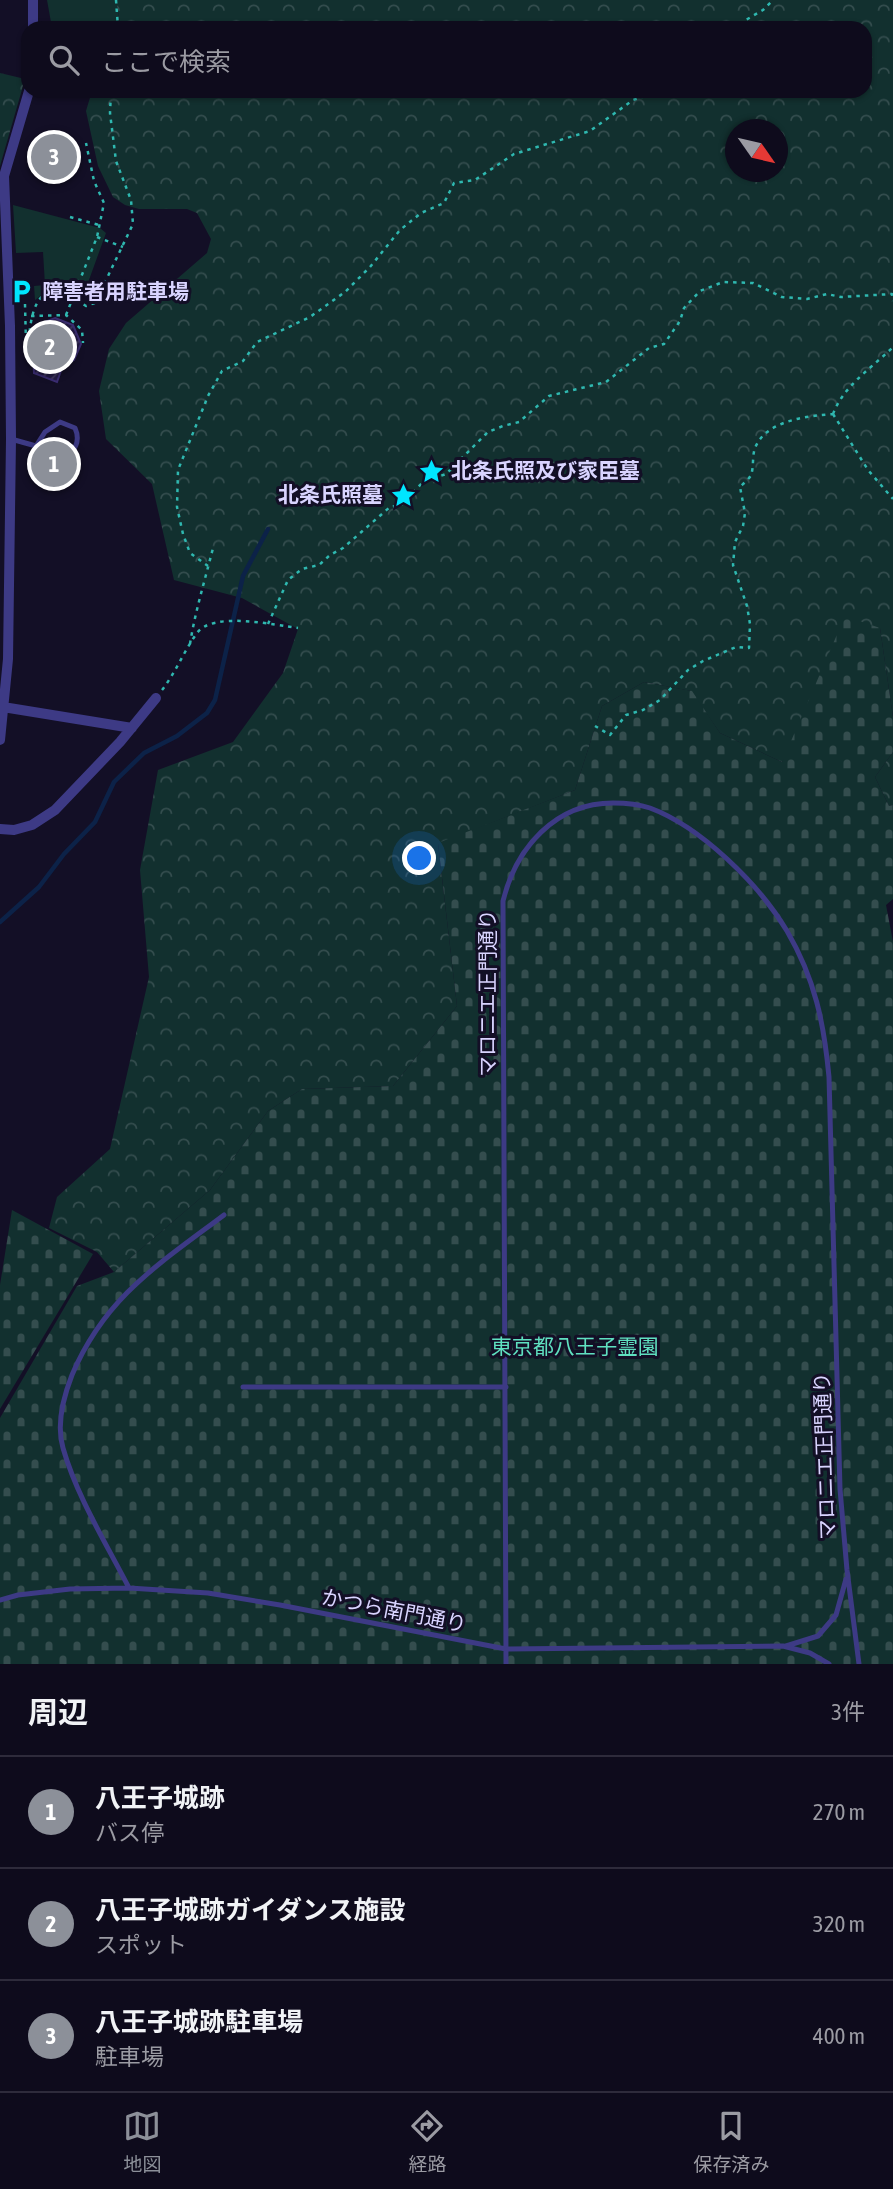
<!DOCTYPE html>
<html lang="ja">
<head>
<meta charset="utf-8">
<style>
	:root { --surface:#0e0b1c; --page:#1c1929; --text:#f1f3f6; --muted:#9b9ba3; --line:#2e2b3b; --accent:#8c9099 }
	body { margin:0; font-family:"Asap Condensed","Noto Sans JP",sans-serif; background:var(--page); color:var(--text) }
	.compass { position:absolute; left:725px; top:119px; width:63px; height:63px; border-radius:50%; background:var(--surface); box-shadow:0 2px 5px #0004; rotate:124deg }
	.you { position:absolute; left:420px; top:859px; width:24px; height:24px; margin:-18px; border:5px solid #fff; border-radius:50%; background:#1a73e8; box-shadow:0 0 0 10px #1a73e833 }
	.badge { display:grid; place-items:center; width:46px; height:46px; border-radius:50%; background:var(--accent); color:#fff; font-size:23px; font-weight:700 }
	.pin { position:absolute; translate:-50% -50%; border:4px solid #fff; box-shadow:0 2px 7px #0006 }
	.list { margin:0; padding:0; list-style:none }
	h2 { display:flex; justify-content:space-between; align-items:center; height:91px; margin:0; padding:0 28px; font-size:30px }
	h2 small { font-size:23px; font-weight:400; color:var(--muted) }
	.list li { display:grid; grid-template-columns:46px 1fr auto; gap:21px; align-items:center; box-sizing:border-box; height:112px; padding:0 28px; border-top:2px solid var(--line) }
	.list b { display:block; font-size:26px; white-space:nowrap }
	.list p { margin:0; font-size:23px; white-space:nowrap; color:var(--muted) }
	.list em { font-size:23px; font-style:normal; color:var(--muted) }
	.icon { flex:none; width:38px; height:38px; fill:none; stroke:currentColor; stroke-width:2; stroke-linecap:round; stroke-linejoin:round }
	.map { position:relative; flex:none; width:893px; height:1664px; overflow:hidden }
	.search { position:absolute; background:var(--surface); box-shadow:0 2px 5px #0004; left:21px; right:21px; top:21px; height:77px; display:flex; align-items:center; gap:18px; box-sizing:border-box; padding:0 24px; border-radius:21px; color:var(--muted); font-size:26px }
	.sheet { height:427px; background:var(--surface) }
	nav { display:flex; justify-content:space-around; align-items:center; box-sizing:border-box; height:98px; border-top:2px solid var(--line); background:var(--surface); font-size:19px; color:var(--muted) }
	nav a { display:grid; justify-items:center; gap:4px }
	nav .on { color:var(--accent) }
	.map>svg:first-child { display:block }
	.grass { fill:#12302f }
	.forest { fill:url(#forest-crowns); fill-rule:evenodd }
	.cemetery { fill:url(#cemetery-stones) }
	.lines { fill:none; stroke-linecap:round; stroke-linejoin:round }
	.stream { stroke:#0c2248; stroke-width:4.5 }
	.building { fill:url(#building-hatch); stroke:#3b2d73; stroke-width:2 }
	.path { stroke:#2fb8b0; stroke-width:2.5; stroke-dasharray:3.5 5; stroke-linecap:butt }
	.service { stroke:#3d3a85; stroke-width:5 }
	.minor { stroke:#3d3a85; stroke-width:10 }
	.labels { text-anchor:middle; stroke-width:6; stroke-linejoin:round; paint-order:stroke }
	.poi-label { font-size:21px; font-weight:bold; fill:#d9d4ff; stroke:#130f26; text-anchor:start }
	.street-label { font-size:21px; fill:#d9d4ff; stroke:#130f26 }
	.park-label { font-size:21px; fill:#5fe0c0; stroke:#130f26 }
</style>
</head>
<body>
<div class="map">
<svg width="893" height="1664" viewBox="0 0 893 1664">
	<defs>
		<pattern id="forest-crowns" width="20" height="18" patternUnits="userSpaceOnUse" patternTransform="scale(1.75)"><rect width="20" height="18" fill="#12302f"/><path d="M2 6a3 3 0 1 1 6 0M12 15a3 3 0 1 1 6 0" fill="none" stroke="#344d4e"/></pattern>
		<pattern id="cemetery-stones" width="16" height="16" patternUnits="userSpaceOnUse" patternTransform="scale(1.75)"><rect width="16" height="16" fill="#12302f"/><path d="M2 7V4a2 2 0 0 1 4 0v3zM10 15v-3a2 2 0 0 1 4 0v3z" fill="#344d4e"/></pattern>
		<pattern id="building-hatch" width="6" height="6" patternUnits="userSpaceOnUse" patternTransform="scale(1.75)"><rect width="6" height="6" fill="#241b47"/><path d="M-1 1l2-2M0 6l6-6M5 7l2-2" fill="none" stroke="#433b63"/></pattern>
	</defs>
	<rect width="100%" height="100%" fill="#130f26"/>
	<path class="grass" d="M47,0H116L121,28H52Z
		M13,205L100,228L106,233L81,302L73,293L50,289L35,300L34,286L45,285L43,252L16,253Z"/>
	<path class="forest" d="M116,0H893V717L880,628L782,762L720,733L691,691L644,682L602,706L575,790L438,844L457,1006L393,1086L302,1089L268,1111L210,1190L114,1272L97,1252L49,1228L57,1197L110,1149L149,977L140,870L158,770L233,742L283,673L298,629L242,598L174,580L152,484L106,439L99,391L109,349L126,323L207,253L211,239L197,213L187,209H139L125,205L113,197L98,166L86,111L92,91H865V28H121ZM736,130H778V172H736Z
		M0,73L25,79L0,166Z
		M893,752V805L889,806L875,777Z"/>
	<path class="cemetery" d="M845,616L880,628L893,717V752L875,777L889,806L893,805V899L886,905L893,942V1664H0V1418L77,1286L114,1272L210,1190L268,1111L302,1089L393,1086L457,1006L438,843L575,790L602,706L644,682L692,691L720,733L782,762Z
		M12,1210L93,1254L0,1409V1285Z"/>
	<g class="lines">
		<path class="stream" d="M0,922L39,887L64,854L95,822L114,782L144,753L177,736L207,713L215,700L243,576L268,529"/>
	</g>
	<path class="building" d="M55,318L73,325L81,344L74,360L63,365L57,382L34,373L33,351L26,352L37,325Z"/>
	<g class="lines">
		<path class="path" d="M116,0L118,28
			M732,28L763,10L773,0
			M70,217L99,225
			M97,237L123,247
			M25,304L26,343
			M66,315L97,237L104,203L94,181L86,143
			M31,316L66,315L82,330L83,343
			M26,338L29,337C31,316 36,282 67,293C74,296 79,302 86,306L95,303L133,224L131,200L116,161L110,113L111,91
			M833,414L868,470L893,499
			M833,414C844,385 872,368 893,347
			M208,566L190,553L183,534L177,507L178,470L208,396L222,371L243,361L257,342L310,317L345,292L370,267L400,230L421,213L444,203L454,183L475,180L514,154L590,131L633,100L660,91
			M268,624L288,580L302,569L319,565L330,555L343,548L390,507L401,505L423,482L446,474L488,432L503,426L519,422L549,396L606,382L649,348L664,344L680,321L684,308L700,291L723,282L753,283L782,297L807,299L827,294L841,297L892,294L893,301
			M190,644C195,612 205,580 213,548
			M162,690C176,672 184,651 197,633C213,611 274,625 298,628
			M595,726L610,735L626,715L643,710L660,700L688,670L703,661L736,647L749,648L750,624L747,606L733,565L735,542L743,526L745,513L740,487C743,484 749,479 751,475C754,467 752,456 755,448C766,420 808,416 833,414"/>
		<path class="service" d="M11,439L36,446C48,472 87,455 75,428L60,422L45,432L36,446
			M243,1387H506
			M129,1588C106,1543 77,1497 63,1448C56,1424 63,1398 72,1375C105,1297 159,1264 224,1215
			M0,1600L18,1595L70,1589L129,1588L208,1593L280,1605L506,1649L783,1646L810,1653L829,1664
			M786,1646L818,1636L836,1615L846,1579
			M506,1664L503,901C516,848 555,803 613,803C624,803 638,804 650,808C701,827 759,884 787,931C815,979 824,1023 829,1077L840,1489L847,1570L859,1664"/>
		<path class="minor" d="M33,28V0
			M3,707L132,728
			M0,740L8,659L11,439L10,326L4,176L29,91
			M0,829L14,830L32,825L55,810L120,742L156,698"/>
	</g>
	<defs>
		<symbol id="parking-bare" viewBox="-9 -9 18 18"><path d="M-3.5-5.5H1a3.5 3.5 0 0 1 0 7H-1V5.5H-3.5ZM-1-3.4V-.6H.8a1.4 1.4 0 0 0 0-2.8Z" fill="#00e5ff" stroke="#130f26" stroke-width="2.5" paint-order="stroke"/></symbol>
		<symbol id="sight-bare" viewBox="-9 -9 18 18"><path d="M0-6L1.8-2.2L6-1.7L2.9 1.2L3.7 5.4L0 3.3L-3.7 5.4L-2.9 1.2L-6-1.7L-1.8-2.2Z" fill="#00e5ff" stroke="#130f26" stroke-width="2.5" paint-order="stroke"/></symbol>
	</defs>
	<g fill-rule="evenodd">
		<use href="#parking-bare" x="4" y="274" width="35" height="35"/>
		<use href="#sight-bare" x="414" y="454" width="35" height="35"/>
		<use href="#sight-bare" x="386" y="478" width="35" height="35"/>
	</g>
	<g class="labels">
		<g class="poi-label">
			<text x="42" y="299">障害者用駐車場</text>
			<text x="451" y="478">北条氏照及び家臣墓</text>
			<text x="383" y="502" text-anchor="end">北条氏照墓</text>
		</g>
		<g class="street-label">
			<text transform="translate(488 993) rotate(-90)" y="7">マロニエ正門通り</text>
			<text transform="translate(825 1456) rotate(-92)" y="7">マロニエ正門通り</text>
			<text transform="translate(394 1611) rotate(11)" y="7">かつら南門通り</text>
		</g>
		<g class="park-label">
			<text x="575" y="1354">東京都八王子霊園</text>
		</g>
	</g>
</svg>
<svg class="compass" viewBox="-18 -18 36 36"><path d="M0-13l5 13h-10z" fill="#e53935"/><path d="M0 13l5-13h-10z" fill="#9b9ba3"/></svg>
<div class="you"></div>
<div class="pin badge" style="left:54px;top:464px">1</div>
<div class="pin badge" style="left:50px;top:347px">2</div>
<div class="pin badge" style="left:54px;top:157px">3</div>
<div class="search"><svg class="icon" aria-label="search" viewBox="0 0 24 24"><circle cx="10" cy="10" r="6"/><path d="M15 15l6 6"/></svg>ここで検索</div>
</div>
<section class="sheet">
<h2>周辺<small>3件</small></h2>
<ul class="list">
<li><span class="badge">1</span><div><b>八王子城跡</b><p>バス停</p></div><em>270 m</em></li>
<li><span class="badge">2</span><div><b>八王子城跡ガイダンス施設</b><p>スポット</p></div><em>320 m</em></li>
<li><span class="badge">3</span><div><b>八王子城跡駐車場</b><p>駐車場</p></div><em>400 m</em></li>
</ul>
</section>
<nav>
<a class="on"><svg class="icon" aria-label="map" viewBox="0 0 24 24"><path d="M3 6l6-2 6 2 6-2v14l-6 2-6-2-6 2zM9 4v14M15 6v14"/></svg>地図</a>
<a><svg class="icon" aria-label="directions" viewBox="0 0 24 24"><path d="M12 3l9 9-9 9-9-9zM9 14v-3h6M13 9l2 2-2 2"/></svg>経路</a>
<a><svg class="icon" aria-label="saved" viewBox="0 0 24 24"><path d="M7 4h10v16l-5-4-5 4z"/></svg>保存済み</a>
</nav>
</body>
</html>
